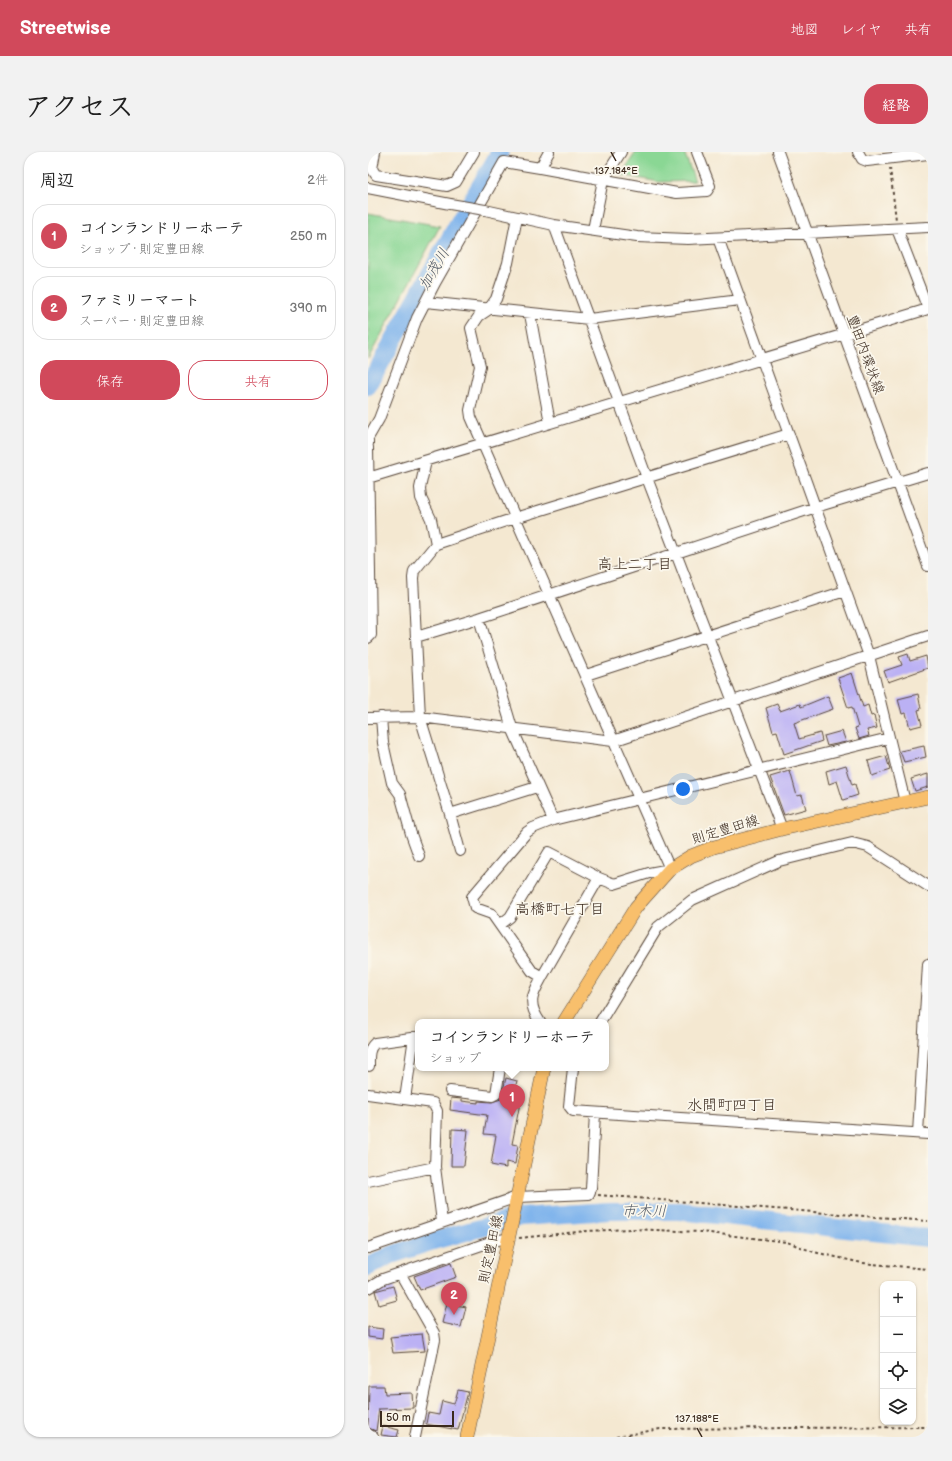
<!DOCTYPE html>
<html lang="ja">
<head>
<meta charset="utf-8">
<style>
	:root { --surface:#fff; --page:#f2f2f2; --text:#222; --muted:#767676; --line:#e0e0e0; --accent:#d1495b }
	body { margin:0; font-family:"Balsamiq Sans","Klee One",sans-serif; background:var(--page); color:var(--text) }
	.controls { position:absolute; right:12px; bottom:12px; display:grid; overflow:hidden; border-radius:8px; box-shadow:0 1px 3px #0004 }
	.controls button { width:36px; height:36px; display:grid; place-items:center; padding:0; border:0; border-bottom:1px solid var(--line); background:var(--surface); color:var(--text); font:20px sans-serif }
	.scale { position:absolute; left:12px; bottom:10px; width:74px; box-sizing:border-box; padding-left:4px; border:2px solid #3b2a1e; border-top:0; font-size:11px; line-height:14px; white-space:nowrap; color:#3b2a1e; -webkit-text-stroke:3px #fbf7ec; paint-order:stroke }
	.you { position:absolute; left:315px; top:637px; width:14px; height:14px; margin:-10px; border:3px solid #fff; border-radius:50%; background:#1a73e8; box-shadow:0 0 0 6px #1a73e833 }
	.badge { display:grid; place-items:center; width:26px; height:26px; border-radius:50%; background:var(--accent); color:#fff; font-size:13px; font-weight:700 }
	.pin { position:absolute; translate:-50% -33px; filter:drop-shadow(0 1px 2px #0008) }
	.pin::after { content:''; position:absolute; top:21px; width:14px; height:12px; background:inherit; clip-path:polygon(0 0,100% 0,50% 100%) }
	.popup { position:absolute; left:47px; top:867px; width:194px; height:52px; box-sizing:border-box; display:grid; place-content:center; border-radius:8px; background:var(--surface); filter:drop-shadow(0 1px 3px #0005); font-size:13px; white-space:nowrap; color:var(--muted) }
	.popup b { font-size:15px; color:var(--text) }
	.popup::after { content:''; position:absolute; left:50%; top:100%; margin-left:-8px; border:8px solid transparent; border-top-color:var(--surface) }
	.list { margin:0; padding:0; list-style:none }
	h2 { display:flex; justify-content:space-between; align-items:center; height:52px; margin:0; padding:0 16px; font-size:17px }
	h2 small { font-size:13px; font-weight:400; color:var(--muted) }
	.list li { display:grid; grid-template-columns:26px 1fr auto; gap:12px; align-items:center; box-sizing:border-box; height:64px; margin:0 8px 8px; padding:0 8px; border:1px solid var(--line); border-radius:16px }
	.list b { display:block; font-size:15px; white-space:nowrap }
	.list p { margin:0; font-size:13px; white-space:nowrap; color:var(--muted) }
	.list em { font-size:13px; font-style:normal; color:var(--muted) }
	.actions { display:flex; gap:8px; padding:12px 16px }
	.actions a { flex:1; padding:9px 0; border:1px solid var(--accent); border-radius:16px; text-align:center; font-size:14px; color:var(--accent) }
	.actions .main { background:var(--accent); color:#fff }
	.icon { flex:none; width:22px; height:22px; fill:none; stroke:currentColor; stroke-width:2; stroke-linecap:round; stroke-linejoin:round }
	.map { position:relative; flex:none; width:560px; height:1285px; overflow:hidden; border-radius:16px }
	header { display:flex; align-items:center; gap:24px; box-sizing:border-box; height:56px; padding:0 20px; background:var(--accent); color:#fff }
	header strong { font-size:19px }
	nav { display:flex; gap:22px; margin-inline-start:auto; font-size:14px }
	.intro { display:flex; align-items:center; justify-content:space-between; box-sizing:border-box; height:96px; padding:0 24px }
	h1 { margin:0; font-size:28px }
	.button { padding:10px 18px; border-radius:16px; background:var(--accent); color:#fff; font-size:14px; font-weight:700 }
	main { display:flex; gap:24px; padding:0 24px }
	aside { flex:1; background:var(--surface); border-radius:16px; box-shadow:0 1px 3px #0004 }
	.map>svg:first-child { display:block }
	.green { fill:#8ad794; stroke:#628059 }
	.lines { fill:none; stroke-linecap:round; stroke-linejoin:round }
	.river { stroke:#7eb3ec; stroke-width:18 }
	.building { fill:#bbb1f4 }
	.minor-casing { stroke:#574639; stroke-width:12 }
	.major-casing { stroke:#574639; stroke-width:14 }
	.path { stroke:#574639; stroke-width:2; stroke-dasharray:3 3; stroke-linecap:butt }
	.minor { stroke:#fff; stroke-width:10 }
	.major { stroke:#f8bf6c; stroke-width:13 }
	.minor-bridge-casing { stroke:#574639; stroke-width:12; stroke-linecap:butt }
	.minor-bridge { stroke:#fff; stroke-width:10 }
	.ticks { fill:none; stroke:#3b2a1e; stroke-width:1.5 }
	.labels { text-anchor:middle; stroke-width:3.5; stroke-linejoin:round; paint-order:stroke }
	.street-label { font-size:14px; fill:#3b2a1e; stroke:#fbf7ec }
	.water-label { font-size:15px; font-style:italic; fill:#525a66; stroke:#fbf7ec }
	.neighbourhood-label { font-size:15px; fill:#3b2a1e; stroke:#fbf7ec }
	.ticks-label { font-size:10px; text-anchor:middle; fill:#3b2a1e; stroke:#fbf7ec; stroke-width:3.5; stroke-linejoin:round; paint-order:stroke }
</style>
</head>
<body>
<header>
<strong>Streetwise</strong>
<nav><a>地図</a><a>レイヤ</a><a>共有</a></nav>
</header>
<div class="intro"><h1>アクセス</h1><a class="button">経路</a></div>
<main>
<aside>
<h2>周辺<small>2件</small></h2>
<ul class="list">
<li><span class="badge">1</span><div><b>コインランドリーホーテ</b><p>ショップ · 則定豊田線</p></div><em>250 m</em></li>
<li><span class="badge">2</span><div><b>ファミリーマート</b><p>スーパー · 則定豊田線</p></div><em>390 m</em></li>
</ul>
<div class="actions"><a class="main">保存</a><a>共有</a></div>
</aside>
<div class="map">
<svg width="560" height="1285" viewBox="0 0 560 1285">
	<rect width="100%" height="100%" fill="#fbf7ec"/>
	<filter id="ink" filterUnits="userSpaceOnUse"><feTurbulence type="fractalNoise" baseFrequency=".025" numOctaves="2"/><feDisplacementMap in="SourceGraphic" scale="8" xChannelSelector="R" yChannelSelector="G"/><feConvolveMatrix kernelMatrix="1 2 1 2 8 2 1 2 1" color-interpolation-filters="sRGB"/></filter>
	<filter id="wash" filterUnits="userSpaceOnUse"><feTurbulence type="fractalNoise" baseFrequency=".012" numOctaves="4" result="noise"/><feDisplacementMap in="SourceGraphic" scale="16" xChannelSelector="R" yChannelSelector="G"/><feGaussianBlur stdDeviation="0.9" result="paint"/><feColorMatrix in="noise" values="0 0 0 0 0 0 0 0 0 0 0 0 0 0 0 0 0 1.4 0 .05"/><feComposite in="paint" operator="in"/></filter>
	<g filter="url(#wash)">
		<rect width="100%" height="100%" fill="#f4e8d1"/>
		<path class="green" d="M268,0H316L327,29L291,30L253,23Z
			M0,61L72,74L0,207Z"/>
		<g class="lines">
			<path class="river" d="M0,234L87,77L132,0
				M0,1115L23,1103L68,1088L153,1065L241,1059H311L560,1086"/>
		</g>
		<g id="blocks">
			<path class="building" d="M540,502L542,509L558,504L560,516L520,530L516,519L534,513L531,505Z
				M484,521L495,555L500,553L503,564L506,563L509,576L499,578L501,584L491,587L487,576L490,575L484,555L480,556L470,526Z
				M550,542L553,557L550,558L554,573L542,576L538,561L534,562L530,547Z
				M460,544L465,557L426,571L431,587L452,581L454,589L416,602L409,579L405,580L398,556L409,552L412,559L432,552L433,555Z
				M474,579L478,590L459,594L456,584Z
				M556,594L558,605L536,610L532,599Z
				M518,604L522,618L504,624L500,609Z
				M478,613L484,633L487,632L490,643L475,648L469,629L461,632L458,619Z
				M422,619L429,644L434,643L438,657L416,663L402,625Z
				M560,622V635L547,639L543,627Z
				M138,926L149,929L146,940L156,942L154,952L152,951L144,992L150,993L147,1012L138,1010V1016L123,1013L128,983L116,982L119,963L82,958L83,946L94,947V949L110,951V949L124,950L133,947Z
				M84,977L100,978L96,1014H83Z
				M83,1111L88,1125L52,1138L46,1124Z
				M25,1134L29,1148L11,1153L7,1139Z
				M79,1151L98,1155L93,1175L74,1171Z
				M0,1175L15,1177L14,1187L0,1185Z
				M54,1182L57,1199L25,1201L22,1185Z
				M1,1234H16L17,1242L44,1241L45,1256L11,1257L8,1279L0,1276Z
				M90,1238L100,1240L90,1278L58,1272L60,1261L71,1263L74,1249L86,1252Z
				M15,1274L31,1278L29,1285L13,1283Z"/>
		</g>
	</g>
	<g filter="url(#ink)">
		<use href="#blocks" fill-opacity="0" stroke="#574639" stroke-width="1"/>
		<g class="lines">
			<defs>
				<path id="minor" d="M7,0L4,17L8,23L79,34L88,30L106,0
					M181,0L172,16L309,41L339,39L342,34L329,0
					M410,0L560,414
					M490,0L494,7L499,9L560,2
					M0,36L82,52
					M117,58L186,73L269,85L320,87L560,75
					M149,65L140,111L128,147L120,158L111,164L103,176L112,214L102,258L103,265L302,717L281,721L246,732L231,726
					M186,73L279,326L414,677
					M529,77L560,157
					M225,78L235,28L253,0
					M350,86L501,504L537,650
					M58,150L221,167L372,148
					M162,162L182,271
					M0,292V286L11,267L49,166L67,131L136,10L172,16
					M0,295L3,483L0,486
					M58,309L52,336L53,346L63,367L68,392
					M0,326L560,157
					M111,466L144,576L185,668L521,586
					M48,485L111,466L448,355L560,321
					M218,523L477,439
					M13,565L15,591L24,631L32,642L43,682L51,704
					M0,566L52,565L245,589L560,484
					M169,635L82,662L52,565L45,426L46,419L68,392L147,366L421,282
					M82,662L92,699
					M133,772L142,765L181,700L231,726L174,825
					M172,870C159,851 164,843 174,825L164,819L124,762L107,756L104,745L159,680L165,676L185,668
					M232,870L290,775L324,748L411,709L484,691L500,695L560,734
					M1,914C1,905 0,897 7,891L50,885
					M205,916L201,954L205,959L560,982
					M82,939L124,944L128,942L132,916
					M0,942L65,951L69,959L67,1015L74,1070
					M37,947L46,885
					M550,981L560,812
					M0,1029L67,1015
					M0,1096L149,1045L221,1042L223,1037L227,961
					M32,1121L66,1181L67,1188L47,1285
					M0,1136L15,1127L128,1088L141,1087
					M0,1282L5,1285"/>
				<path id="major" d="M196,870L268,755L302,717L323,704L346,695L414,677L560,645
					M99,1285L176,916"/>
			</defs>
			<use href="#minor" class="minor-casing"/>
			<use href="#major" class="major-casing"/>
			<path class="path" d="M522,16L528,68
				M230,1043L560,1069
				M151,1086L219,1079L263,1077L333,1080L419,1090L446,1100L494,1111L560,1117
				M248,1285L292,1277L560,1275"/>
			<use href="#minor" class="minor"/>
			<use href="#major" class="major"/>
			<defs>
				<path id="minor-bridge" d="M82,52L117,58"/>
			</defs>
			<use href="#minor-bridge" class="minor-bridge-casing"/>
			<use href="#minor-bridge" class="minor-bridge"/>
		</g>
	</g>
	<path class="ticks" d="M243,0L248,9M329,1276L334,1285"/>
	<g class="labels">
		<g class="street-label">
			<text transform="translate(498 202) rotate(70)" y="5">豊田内環状線</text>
			<text transform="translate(357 677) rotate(-17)" y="5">則定豊田線</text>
			<text transform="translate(122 1097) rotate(-78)" y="5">則定豊田線</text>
		</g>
		<g class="water-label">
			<text transform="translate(66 117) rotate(-60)" y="5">加茂川</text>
			<text x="276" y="1064">市木川</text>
		</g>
		<g class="neighbourhood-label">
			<text x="267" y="417">高上二丁目</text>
			<text x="192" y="762">高橋町七丁目</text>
			<text x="364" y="958">水間町四丁目</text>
		</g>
	</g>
	<g class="ticks-label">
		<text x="248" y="22">137.184°E</text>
		<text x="329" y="1270">137.188°E</text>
	</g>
</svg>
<div class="controls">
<button>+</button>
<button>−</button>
<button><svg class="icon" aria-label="locate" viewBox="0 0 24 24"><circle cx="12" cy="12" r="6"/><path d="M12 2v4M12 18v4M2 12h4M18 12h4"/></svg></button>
<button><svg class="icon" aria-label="layers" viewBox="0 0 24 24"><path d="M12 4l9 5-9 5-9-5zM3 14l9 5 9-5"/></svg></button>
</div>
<div class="scale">50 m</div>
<div class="you"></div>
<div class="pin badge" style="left:144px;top:965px">1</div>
<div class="popup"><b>コインランドリーホーテ</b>ショップ</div>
<div class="pin badge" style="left:86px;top:1163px">2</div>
</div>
</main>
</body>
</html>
